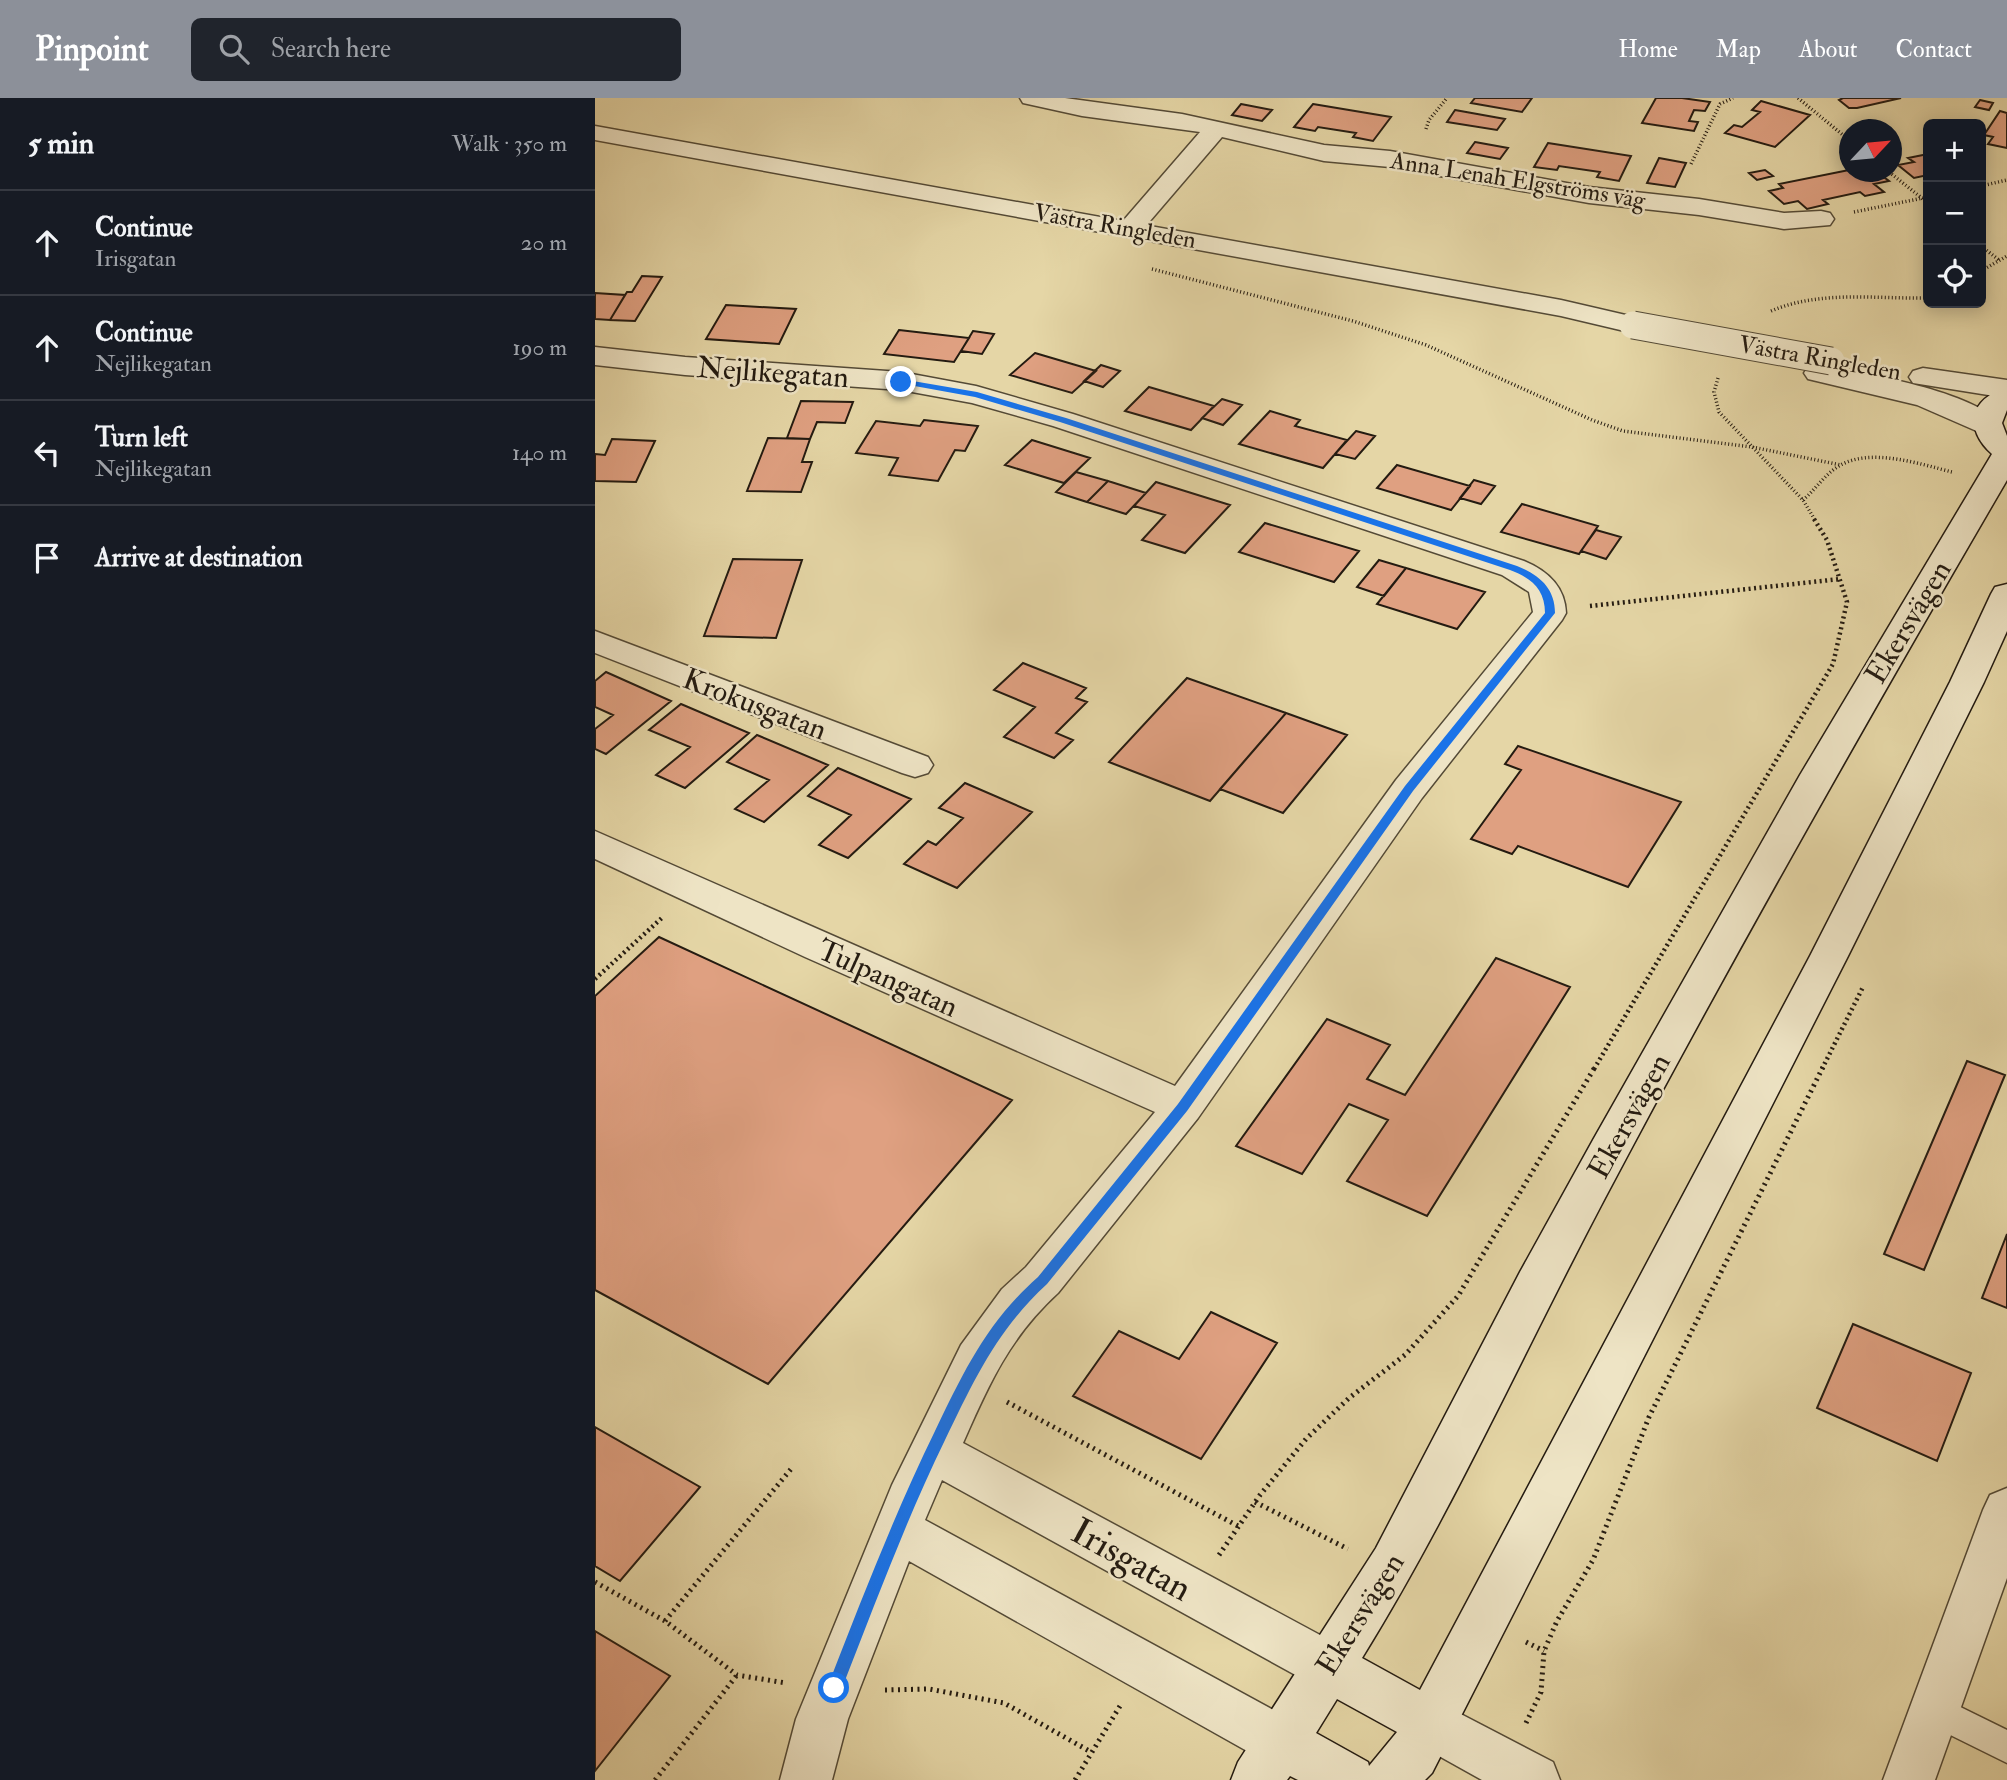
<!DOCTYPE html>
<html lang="en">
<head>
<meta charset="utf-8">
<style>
	:root { --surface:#171b24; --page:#20242c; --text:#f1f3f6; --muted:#9ea1a6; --line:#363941; --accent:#8c9099 }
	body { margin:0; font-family:"IM FELL Double Pica",serif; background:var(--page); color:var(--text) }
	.controls { position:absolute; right:21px; top:21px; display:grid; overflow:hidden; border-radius:10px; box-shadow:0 4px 18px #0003 }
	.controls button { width:63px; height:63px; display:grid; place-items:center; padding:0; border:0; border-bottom:2px solid var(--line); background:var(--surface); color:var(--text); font:35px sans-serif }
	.compass { position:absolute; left:1244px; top:21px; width:63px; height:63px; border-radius:50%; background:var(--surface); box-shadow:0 4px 18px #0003; rotate:64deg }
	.stop { position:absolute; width:21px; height:21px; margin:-16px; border:5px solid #1a73e8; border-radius:50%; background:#fff }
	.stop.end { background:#1a73e8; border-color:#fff; box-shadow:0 2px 7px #0008 }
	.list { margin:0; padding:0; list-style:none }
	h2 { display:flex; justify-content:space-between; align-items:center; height:91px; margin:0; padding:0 28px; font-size:30px }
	h2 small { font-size:23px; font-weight:400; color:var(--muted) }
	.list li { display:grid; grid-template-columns:46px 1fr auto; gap:21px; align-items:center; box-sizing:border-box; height:105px; padding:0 28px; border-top:2px solid var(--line) }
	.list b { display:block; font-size:26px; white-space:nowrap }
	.list p { margin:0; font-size:23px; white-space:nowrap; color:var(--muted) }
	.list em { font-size:23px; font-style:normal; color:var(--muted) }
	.icon { flex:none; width:38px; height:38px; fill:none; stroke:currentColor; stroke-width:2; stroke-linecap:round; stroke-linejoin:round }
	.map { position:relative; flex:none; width:1412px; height:1682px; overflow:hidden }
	header { display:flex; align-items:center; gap:42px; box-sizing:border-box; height:98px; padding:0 35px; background:var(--accent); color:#fff }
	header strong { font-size:33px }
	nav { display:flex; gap:38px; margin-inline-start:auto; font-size:24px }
	.search { width:490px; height:63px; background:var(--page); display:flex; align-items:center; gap:18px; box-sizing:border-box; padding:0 24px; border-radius:10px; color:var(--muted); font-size:26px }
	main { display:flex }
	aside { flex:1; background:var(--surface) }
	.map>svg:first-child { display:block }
	.building { fill:#dfa081; stroke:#241b11; stroke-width:2 }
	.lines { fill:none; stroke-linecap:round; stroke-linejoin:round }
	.service-casing { stroke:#544a36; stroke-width:3 }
	.minor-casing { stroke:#544a36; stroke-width:3 }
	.tertiary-casing { stroke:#544a36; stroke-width:3 }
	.secondary-casing { stroke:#241b11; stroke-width:3 }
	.path-far2 { stroke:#241b11; stroke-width:3.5; stroke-dasharray:1 2.5; stroke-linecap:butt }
	.path-far1 { stroke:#241b11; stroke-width:4.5; stroke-dasharray:2 3.5; stroke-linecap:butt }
	.path { stroke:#241b11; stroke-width:5; stroke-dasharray:2 4.5; stroke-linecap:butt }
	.service { fill:#eee4c5; fill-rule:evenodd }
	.minor { fill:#eee4c5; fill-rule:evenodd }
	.tertiary { fill:#eee4c5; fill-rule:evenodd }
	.secondary { fill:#eee4c5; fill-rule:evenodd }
	.tertiary-bridge-casing { stroke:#544a36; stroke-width:29; stroke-linecap:butt }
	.tertiary-bridge { stroke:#eee4c5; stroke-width:27 }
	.route { fill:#1a73e8 }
	.labels { text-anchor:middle; stroke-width:5; stroke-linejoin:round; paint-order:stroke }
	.far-street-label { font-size:24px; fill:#241b11; stroke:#eee4c5 }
	.street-label { font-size:30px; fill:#241b11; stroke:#eee4c5 }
	.near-street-label { font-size:37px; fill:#241b11; stroke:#eee4c5 }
</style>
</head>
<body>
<header>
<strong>Pinpoint</strong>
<div class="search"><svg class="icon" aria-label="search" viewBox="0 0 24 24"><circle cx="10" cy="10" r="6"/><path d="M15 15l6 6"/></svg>Search here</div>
<nav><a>Home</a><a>Map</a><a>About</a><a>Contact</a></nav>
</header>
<main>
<aside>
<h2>5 min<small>Walk · 350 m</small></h2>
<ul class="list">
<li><svg class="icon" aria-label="ahead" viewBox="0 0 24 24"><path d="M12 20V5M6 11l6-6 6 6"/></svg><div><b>Continue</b><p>Irisgatan</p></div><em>20 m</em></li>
<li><svg class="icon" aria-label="ahead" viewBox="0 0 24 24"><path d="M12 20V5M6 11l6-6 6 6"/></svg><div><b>Continue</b><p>Nejlikegatan</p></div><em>190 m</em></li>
<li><svg class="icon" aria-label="left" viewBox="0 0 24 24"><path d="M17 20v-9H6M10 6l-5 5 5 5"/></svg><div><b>Turn left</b><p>Nejlikegatan</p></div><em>140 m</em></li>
<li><svg class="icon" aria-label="arrive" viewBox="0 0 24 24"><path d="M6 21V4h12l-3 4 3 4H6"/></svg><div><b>Arrive at destination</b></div></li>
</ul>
</aside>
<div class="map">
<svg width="1412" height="1682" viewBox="0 0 1412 1682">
	<rect width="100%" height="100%" fill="#e5d6a6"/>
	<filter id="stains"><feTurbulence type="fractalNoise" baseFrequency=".00286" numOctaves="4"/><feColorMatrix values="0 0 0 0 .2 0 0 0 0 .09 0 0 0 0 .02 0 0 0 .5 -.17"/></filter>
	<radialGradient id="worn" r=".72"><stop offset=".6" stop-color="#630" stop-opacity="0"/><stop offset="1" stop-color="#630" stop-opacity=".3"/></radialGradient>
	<path class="building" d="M880,0H937L927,14L876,5Z
		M1061,0H1087L1115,4L1110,13L1099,12L1094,23L1103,24L1099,33L1047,25Z
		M1248,0H1306L1262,10H1254L1244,2Z
		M1385,2L1398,5L1394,12L1380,9Z
		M1166,3L1215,17L1180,49L1130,35L1139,27L1147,29L1165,14L1157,12Z
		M646,6L677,12L667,23L637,17Z
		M718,6L796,19L778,43L758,39L761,35L723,29L720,33L699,29Z
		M860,12L910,21L902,32L852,24Z
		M1405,13L1412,15V50L1393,46L1398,39L1389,37Z
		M880,44L913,50L905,61L872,55Z
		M953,45L1036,58L1024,83L1002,79L1005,74L964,68L962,72L939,69Z
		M1333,56V77L1319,80L1303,67L1319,64L1313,60Z
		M1064,60L1091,65L1080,89L1052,85Z
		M1170,72L1178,78L1162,82L1154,75Z
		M1254,72L1282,74L1294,83L1279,86L1289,94L1270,98L1265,94L1228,102L1233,106L1212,111L1203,103L1189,106L1174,93L1188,90L1184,86Z
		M47,178L67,179L40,223L15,222L32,194H37Z
		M0,195L30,197L15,222L0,221Z
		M131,207L201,211L184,246L111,241Z
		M304,232L374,240L359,264L289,256Z
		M378,233L399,236L387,256L366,253Z
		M440,255L501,273L477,295L415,277Z
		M506,267L525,273L508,289L489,283Z
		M554,289L619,308L596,332L530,313Z
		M627,301L647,307L628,327L607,320Z
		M206,303L258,304L250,325L222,324L215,341L192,340Z
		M675,313L705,322L700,328L752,342L728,370L644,346Z
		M329,322L383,328L370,353L360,352L343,383L294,377L303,360L261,355L281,323L325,328Z
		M761,333L780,338L760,361L740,356Z
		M173,340L215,341L207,364H217L206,394L152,393Z
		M17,341L60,343L41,384L0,383V356L10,357Z
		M437,342L495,360L469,385L410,367Z
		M802,367L875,388L856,412L782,390Z
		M481,374L513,383L492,404L461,394Z
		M879,382L900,388L886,406L865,400Z
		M513,383L551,395L531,416L492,404Z
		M561,384L635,407L590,455L547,442L570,417L539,408Z
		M927,406L1003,428L984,456L906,434Z
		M670,425L764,453L739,484L644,454Z
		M1001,432L1026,439L1011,461L986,453Z
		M138,461L207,462L181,540L109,538Z
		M784,462L811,470L789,498L762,489Z
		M811,470L890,494L862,531L782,506Z
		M428,565L491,590L481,600L492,604L461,635L478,642L459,660L409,639L440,609L399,592Z
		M11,574L76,603L11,656L0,651V631L18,617L0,609V583Z
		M592,580L691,615L615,703L514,664Z
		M86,606L154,635L90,690L61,677L95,649L54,632Z
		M691,615L752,637L688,715L625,691Z
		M162,637L233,667L169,724L140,711L174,682L132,664Z
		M923,648L1086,704L1033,789L923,748L917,756L876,741L926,672L910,666Z
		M243,670L316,701L253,760L224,747L256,717L213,698Z
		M370,685L437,714L362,790L309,766L333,743L341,747L368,720L344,710Z
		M64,839L417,1002L173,1286L0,1192V898Z
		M901,860L975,889L832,1118L752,1083L793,1022L754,1006L707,1076L641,1048L732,921L795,947L772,981L810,997Z
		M1372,963L1410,977L1329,1172L1289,1156Z
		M1412,1136V1210L1387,1200Z
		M616,1214L682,1245L606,1361L478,1298L524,1233L584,1261Z
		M1258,1226L1376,1275L1342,1363L1222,1310Z
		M0,1329L105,1389L25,1483L0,1468Z
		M0,1533L75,1578L0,1673Z"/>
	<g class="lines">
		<defs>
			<path id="service" d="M1339,1596L1412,1632V1665L1327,1623L1323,1612L1327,1601Z"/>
			<path id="minor" d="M425,0H470L587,16L729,47L795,53L994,89L1104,101L1189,115L1226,113L1235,115L1239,121L1235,127L1189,131L1104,117L994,105L795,69L729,63L627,39L543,137L534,139L525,137L521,131L605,34L487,18L428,5Z
				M0,249L90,259L306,274L381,288L478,316L929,463C953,473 970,489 971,515L967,522L827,700L603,1020L463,1195C414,1240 394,1286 368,1345L751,1551L758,1568L751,1585L733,1592L715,1585L347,1382L330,1422L704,1626L712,1644L704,1662L686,1670L668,1662L314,1463L253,1621L237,1682H185L201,1621L297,1387L366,1247L407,1191L431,1169L560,1014L210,859L0,761V733L580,988L801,682L938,514L934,494L907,477L458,328L377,305L306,292L90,277L0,267Z
				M0,533L333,659L338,667L333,675L320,679L307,675L0,555Z
				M1412,1390V1480L1340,1682H1288L1388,1412L1395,1397Z
				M835,1600L958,1664L965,1682H887L817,1643L809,1625L817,1607Z"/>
			<path id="tertiary" d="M0,28L966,202L1048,221L1052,227L1048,233L1038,235L966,218L0,42Z
				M1223,266C1266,275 1383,293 1408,329L1404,335L1393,338L1322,307L1213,281L1209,275L1213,269Z
				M1328,270L1412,282V300L1318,285L1314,279L1318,273Z"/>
			<path id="secondary" d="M1412,290V312L1407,325L1412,338V382C1274,619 1138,858 1010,1100C929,1253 858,1413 767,1560L825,1592L1215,858L1355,584L1396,496L1400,489L1412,486V533L1389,584L1253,858L837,1675L830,1682H703L695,1678L692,1682H636L643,1664L781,1450L925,1174L998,1042L1205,677L1397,356C1369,331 1374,300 1412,290ZM742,1601L802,1634L774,1668L773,1664L721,1635Z"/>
		</defs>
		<use href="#service" class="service-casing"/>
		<use href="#minor" class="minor-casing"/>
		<use href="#tertiary" class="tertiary-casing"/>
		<use href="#secondary" class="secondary-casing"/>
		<path class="path-far2" d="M1203,0L1254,42
			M831,31L834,22L852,0
			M1096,66L1125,6L1138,0
			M1294,74L1333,105
			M1386,88L1412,82
			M1259,114L1333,99
			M1386,148L1404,162
			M557,171L758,223L831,247L997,322L1028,333L1157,349L1246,367
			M1386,173L1412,158
			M1176,213C1226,192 1280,201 1333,200
			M1123,280L1119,294L1124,314L1208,402L1220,422
			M1208,402C1220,392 1230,376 1244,368C1275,349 1325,366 1357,374"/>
		<path class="path-far1" d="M995,508L1245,481
			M0,881L69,818
			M999,971L1238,566L1252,504L1232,442L1219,421
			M1227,971L1268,889"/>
		<path class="path" d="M412,1304L643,1428
			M660,1404L753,1451
			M624,1457L665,1397L711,1341L754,1300L810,1257L863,1198L1000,969
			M0,1484L70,1523L142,1577L191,1585
			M70,1523L196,1371
			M931,1544L949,1553
			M290,1592L334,1591L409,1605L496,1654
			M931,1625L946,1594L949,1553L962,1523L998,1462L1054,1319L1228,969
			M60,1682L142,1577
			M480,1682L525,1608"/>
		<use href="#service" class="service"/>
		<use href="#minor" class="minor"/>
		<use href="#tertiary" class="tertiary"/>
		<use href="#secondary" class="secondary"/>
		<defs>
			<path id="tertiary-bridge" d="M1038,227L1236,263"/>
		</defs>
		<use href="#tertiary-bridge" class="tertiary-bridge-casing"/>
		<use href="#tertiary-bridge" class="tertiary-bridge"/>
	</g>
	<path class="route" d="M306,281L382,294L471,320L922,468C944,477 960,490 960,515L818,693L592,1013L452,1186C402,1232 379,1282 350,1342C311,1422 280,1506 247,1590L245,1595L239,1597L234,1595L232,1590C266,1503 299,1417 340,1333C369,1273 392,1224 443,1179L583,1006L810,688L950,515C950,491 936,480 915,472L465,324L380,299L303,285Z"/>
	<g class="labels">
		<g class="far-street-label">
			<text transform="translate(923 82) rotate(9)" y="8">Anna Lenah Elgströms väg</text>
			<text transform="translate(520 128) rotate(10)" y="8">Västra Ringleden</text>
			<text transform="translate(1225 260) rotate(10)" y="8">Västra Ringleden</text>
		</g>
		<g class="street-label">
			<text transform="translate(178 274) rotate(4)" y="10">Nejlikegatan</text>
			<text transform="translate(1313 524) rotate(-59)" y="10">Ekersvägen</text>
			<text transform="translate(160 606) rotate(21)" y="10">Krokusgatan</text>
			<text transform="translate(293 880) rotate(24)" y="10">Tulpangatan</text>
			<text transform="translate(1034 1018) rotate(-61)" y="10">Ekersvägen</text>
			<text transform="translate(765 1516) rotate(-58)" y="10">Ekersvägen</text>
		</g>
		<g class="near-street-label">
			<text transform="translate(537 1461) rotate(29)" y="13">Irisgatan</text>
		</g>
	</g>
	<rect width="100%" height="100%" filter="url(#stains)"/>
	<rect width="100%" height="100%" fill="url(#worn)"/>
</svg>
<div class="controls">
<button>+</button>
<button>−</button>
<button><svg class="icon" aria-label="locate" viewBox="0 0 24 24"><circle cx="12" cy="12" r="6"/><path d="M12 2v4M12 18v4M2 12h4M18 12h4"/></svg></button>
</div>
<svg class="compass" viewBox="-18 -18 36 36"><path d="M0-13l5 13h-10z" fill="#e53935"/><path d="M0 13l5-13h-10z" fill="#9ea1a6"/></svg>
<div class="stop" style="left:239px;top:1590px"></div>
<div class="stop end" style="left:306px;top:284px"></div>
</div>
</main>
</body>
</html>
